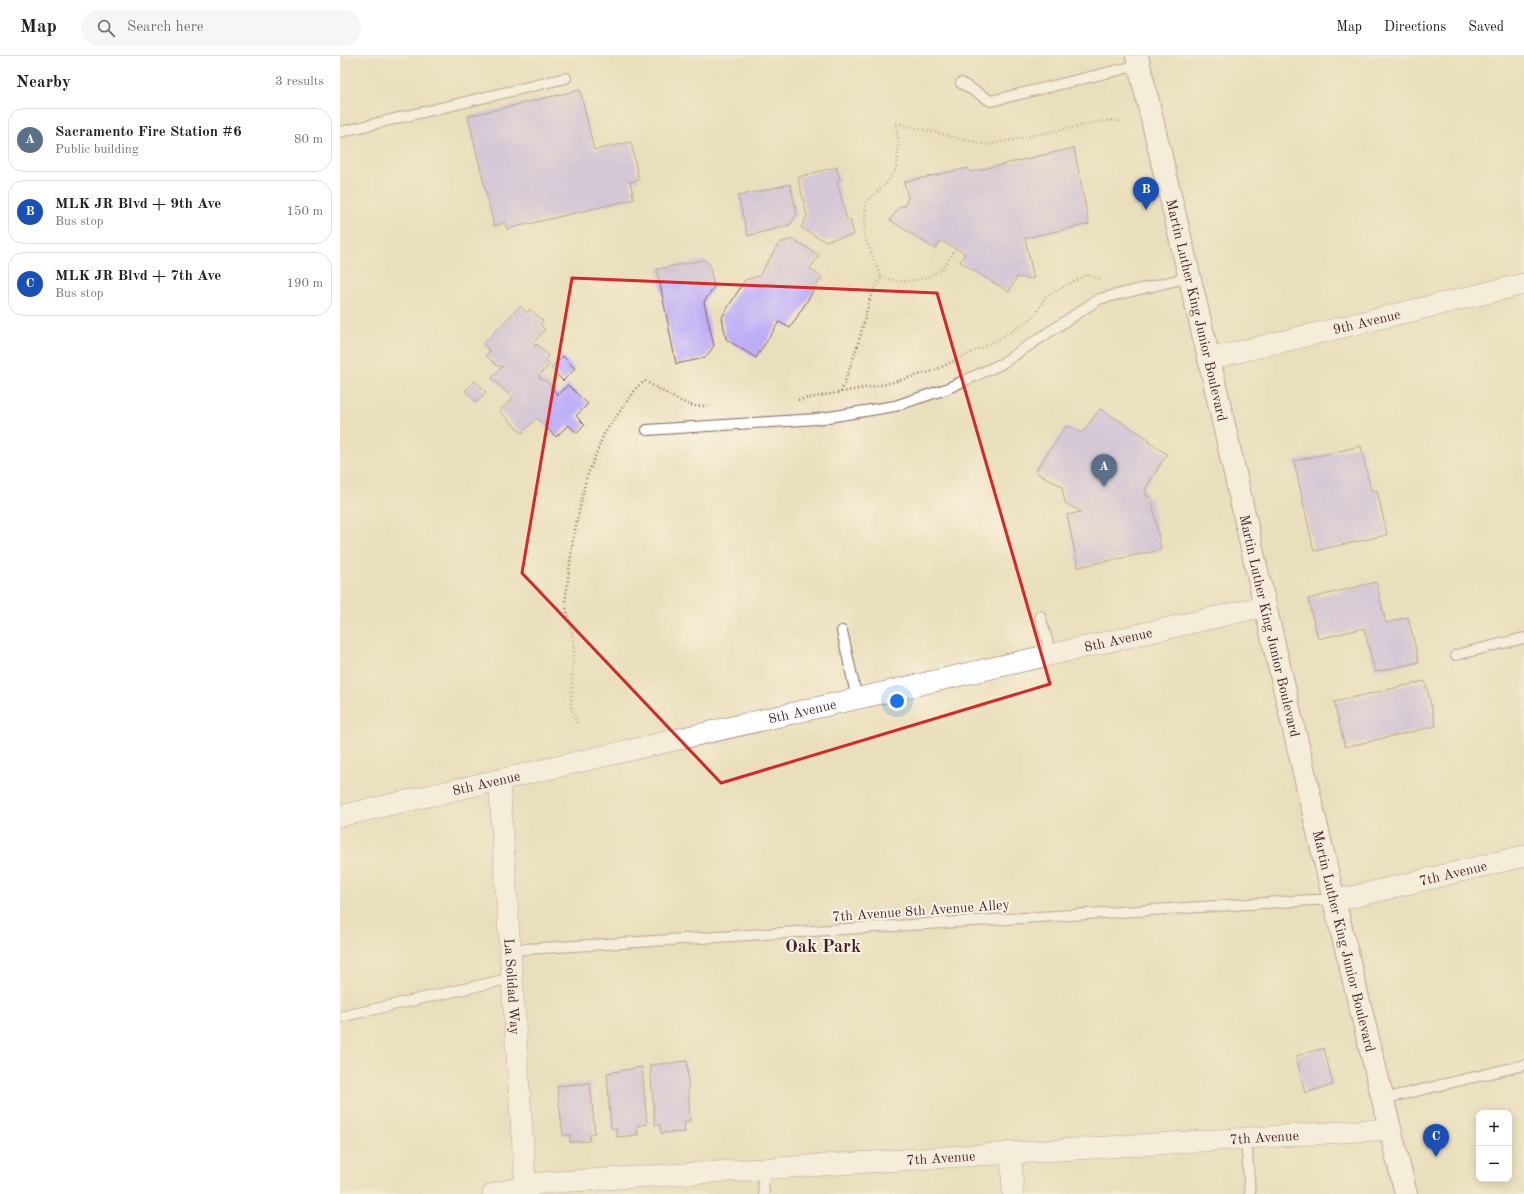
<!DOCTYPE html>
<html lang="en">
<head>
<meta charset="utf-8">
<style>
	:root { --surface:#fff; --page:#f6f6f6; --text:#202124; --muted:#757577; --line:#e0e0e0; --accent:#d1495b }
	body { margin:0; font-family:"Old Standard TT",serif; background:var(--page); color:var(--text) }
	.controls { position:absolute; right:12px; bottom:12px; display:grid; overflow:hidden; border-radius:8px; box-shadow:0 2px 10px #0003 }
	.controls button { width:36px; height:36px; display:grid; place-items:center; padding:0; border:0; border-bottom:1px solid var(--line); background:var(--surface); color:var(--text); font:20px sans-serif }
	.you { position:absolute; left:557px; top:645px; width:14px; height:14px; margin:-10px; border:3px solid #fff; border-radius:50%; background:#1a73e8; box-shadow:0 0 0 6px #1a73e833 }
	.badge { display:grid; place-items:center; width:26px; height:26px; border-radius:50%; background:var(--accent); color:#fff; font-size:13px; font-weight:700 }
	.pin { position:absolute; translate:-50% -33px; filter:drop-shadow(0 1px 2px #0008) }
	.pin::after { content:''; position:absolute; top:21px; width:14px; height:12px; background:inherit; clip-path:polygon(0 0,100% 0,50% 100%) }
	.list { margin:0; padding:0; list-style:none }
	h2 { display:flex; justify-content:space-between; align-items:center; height:52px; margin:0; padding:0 16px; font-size:17px }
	h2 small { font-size:13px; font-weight:400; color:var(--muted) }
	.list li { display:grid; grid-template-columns:26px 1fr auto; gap:12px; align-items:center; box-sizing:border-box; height:64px; margin:0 8px 8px; padding:0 8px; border:1px solid var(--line); border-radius:16px }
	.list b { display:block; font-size:15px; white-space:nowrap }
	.list p { margin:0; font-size:13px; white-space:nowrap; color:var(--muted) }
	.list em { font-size:13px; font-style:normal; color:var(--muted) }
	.icon { flex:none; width:22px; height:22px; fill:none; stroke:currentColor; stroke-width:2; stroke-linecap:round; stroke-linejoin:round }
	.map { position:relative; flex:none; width:1184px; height:1138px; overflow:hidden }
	header { display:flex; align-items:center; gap:24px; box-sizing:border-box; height:56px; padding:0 20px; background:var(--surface); border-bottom:1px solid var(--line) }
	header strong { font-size:19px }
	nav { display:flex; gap:22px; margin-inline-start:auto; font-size:14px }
	.search { width:280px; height:36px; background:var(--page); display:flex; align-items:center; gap:10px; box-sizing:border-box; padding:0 14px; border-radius:22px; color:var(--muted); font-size:15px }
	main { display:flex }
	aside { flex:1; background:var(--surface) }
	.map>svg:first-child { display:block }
	.building { fill:#bcadf7 }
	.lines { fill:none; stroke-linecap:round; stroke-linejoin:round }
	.service-casing { stroke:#82625e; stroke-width:12 }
	.minor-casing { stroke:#82625e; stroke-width:22 }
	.tertiary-casing { stroke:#82625e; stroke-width:24 }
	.path { stroke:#82625e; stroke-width:2.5; stroke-dasharray:1 3; stroke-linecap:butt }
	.service { stroke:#fff; stroke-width:10 }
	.minor { stroke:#fff; stroke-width:21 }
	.tertiary { stroke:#fff; stroke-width:22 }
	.marked { fill:none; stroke:#d62828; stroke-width:3; stroke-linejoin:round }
	.labels { text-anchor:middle; stroke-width:4; stroke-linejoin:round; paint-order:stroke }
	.street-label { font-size:14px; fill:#4a1f2b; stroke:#fcf5e5 }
	.district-label { font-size:18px; font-weight:bold; fill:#4a1f2b; stroke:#fcf5e5 }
</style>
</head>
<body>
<header>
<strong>Map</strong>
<div class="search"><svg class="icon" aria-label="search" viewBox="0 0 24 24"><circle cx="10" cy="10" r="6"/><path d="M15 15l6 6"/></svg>Search here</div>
<nav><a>Map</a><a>Directions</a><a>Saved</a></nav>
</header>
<main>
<aside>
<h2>Nearby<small>3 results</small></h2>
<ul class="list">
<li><span class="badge" style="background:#5c6f8a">A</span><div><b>Sacramento Fire Station #6</b><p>Public building</p></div><em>80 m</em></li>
<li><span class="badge" style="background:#1a4fb4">B</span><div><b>MLK JR Blvd + 9th Ave</b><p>Bus stop</p></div><em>150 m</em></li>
<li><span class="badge" style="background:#1a4fb4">C</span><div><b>MLK JR Blvd + 7th Ave</b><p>Bus stop</p></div><em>190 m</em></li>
</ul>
</aside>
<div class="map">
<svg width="1184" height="1138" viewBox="0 0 1184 1138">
	<rect width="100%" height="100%" fill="#fcf5e5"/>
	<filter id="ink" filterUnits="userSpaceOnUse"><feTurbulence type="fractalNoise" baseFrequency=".025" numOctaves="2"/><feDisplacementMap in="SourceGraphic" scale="8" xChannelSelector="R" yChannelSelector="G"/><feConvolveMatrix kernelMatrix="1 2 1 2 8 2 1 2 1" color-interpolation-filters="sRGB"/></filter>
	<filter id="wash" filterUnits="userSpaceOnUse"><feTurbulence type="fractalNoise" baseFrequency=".012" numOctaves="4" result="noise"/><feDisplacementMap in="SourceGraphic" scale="16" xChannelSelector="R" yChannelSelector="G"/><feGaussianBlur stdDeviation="0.9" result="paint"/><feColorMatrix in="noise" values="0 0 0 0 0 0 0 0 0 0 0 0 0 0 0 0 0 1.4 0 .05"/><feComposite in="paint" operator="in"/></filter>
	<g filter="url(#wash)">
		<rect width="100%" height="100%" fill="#eadfbc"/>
		<g id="blocks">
			<path class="building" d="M240,34L254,94L291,86L299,124L290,126L294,143L167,173L165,167L154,170L128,60Z
				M734,92L749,168L685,182L694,223L677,221L669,236L620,206L625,197L601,185L595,193L550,164L560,150H565L568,141L564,126L628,112L630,116Z
				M496,111L500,124L497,125L507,164L510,163L514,179L485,185L461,172L467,160L458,121Z
				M450,128L457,158L450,169L408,180L398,140Z
				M452,183L479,199L470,213L482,221L450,272L439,266L416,302L386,283L382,261L405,224L419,220L439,187Z
				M364,204L369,207L374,231L364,246L374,290L365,302L336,308L317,213Z
				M180,250L186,257L190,253L203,265L200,268L205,274L193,287L196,290L197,288L207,298L208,300L205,303L210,308L198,320L204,325L205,324L218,339L228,329L248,348L236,360L245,369L237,377L228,369L216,381L197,362L182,377L159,355L173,342L152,322L162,311L160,309L158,311L146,299L150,295L143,288Z
				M223,300L235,313L223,325L211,312Z
				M135,325L146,336L136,346L125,335Z
				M760,353L809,383L808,386L827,398L805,433L807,441L811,440L821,494L738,511L727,459L741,456L725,447L722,430L695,416L726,370L742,377Z
				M1021,390L1031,435L1037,434L1047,479L974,495L954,405Z
				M1036,526L1046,567L1068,561L1079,606L1035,616L1024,572L978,583L968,543Z
				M1085,625L1096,670L1005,691L994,646Z
				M984,992L993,1029L965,1037L956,1000Z
				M347,1005L350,1065L344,1067L345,1076L321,1077L320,1069H315L310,1009Z
				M302,1011L307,1068L297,1070L298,1079L277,1081V1073L271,1072L267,1017Z
				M250,1027L255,1077L249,1078L250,1085L230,1086V1079H223L217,1030Z"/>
		</g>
	</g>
	<g filter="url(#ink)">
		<use href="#blocks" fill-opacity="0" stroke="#82625e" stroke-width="1"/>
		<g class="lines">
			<defs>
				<path id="service" d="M621,27L651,45L799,9
					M0,76L226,22
					M307,374L477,363L555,350L606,333L661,308L759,243L850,221
					M700,560L711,598
					M502,575L517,643
					M1116,599L1184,582
					M170,894L972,844H994
					M0,961L172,922
					M1043,1043L1184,1009
					M906,1082L910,1138
					M422,1113L424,1138"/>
				<g id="minor">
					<path id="s1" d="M869,303L1184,228"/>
					<path id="s2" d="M159,724L186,1138"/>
					<path id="s3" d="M0,760L925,550"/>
					<path id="s4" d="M994,844L1012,841L1184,800"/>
					<path d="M671,1096L673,1138"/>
					<path id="s5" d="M153,1138L201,1127L1050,1073"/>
				</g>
				<g id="tertiary">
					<path id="s6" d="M797,0L869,303L925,550L994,844L1066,1138"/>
				</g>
			</defs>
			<use href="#service" class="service-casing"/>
			<use href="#minor" class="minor-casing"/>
			<use href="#tertiary" class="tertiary-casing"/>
			<path class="path" d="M541,221L562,226L585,222L602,214L615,193
				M501,336L517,292L531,239L541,221L524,179L526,145C536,137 548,128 554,116C560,104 558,80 556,67L647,89L769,64L782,66
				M458,344L546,328L593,315L661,282L690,264L697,257L705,241L746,219L761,223
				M237,667L231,651L234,586L225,547L233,483L246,423L264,378L297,331L305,325L338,344L353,350H371"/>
			<use href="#service" class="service"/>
			<use href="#minor" class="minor"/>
			<use href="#tertiary" class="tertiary"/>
		</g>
	</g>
	<path d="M0 0H1184V1138H0ZM232,222L597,237L710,628L381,727L182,517Z" fill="#eadfbc" fill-opacity=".55" fill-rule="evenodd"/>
	<path class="marked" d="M232,222L597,237L710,628L381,727L182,517Z"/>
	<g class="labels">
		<g class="street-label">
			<text dy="5" stroke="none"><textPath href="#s6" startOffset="261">Martin Luther King Junior Boulevard</textPath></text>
			<text dy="5" stroke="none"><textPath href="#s1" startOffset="162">9th Avenue</textPath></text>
			<text dy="5" stroke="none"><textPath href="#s6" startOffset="585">Martin Luther King Junior Boulevard</textPath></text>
			<text dy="5" stroke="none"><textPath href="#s3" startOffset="798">8th Avenue</textPath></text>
			<text dy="5" stroke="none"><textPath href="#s3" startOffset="474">8th Avenue</textPath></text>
			<text dy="5" stroke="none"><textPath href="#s3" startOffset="150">8th Avenue</textPath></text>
			<text dy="5" stroke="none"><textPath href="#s4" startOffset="122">7th Avenue</textPath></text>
			<text transform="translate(581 854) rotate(-4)" y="5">7th Avenue 8th Avenue Alley</text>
			<text dy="5" stroke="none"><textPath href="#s6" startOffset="909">Martin Luther King Junior Boulevard</textPath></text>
			<text dy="5" stroke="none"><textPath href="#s2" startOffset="207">La Solidad Way</textPath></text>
			<text dy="5" stroke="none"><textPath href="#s5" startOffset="774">7th Avenue</textPath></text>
			<text dy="5" stroke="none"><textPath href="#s5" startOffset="450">7th Avenue</textPath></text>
		</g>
		<g class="district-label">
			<text x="483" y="896">Oak Park</text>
		</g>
	</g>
</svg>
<div class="controls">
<button>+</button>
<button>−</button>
</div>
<div class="you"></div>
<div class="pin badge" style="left:764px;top:431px;background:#5c6f8a">A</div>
<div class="pin badge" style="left:806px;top:154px;background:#1a4fb4">B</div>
<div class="pin badge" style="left:1096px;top:1101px;background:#1a4fb4">C</div>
</div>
</main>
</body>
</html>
